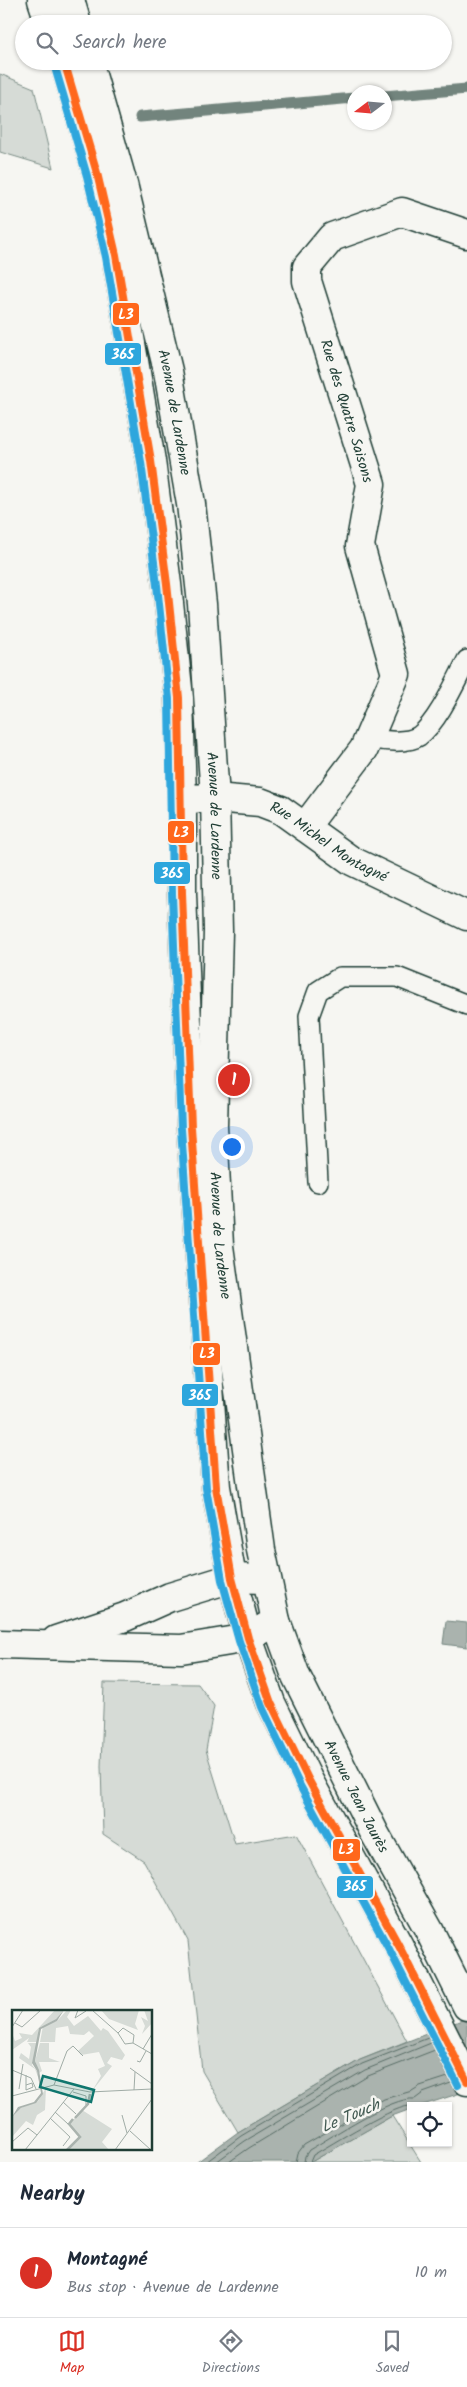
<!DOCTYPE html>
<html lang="en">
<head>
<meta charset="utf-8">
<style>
	:root { --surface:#fff; --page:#f6f6f7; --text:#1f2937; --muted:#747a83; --line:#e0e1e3; --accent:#d93025 }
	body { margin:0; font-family:Kalam,sans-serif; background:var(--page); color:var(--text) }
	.controls { position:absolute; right:15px; bottom:15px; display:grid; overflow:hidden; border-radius:0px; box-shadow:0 1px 4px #0004 }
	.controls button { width:45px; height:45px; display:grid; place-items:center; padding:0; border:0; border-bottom:1px solid var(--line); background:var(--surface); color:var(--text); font:25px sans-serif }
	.compass { position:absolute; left:347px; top:85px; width:45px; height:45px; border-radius:50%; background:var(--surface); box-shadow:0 1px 4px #0004; rotate:254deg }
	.you { position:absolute; left:231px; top:1146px; width:18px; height:18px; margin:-12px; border:4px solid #fff; border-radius:50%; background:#1a73e8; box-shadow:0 0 0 8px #1a73e833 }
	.badge { display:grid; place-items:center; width:32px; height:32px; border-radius:50%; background:var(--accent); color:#fff; font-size:16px; font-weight:700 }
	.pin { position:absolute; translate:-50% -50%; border:2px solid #fff; box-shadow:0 1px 5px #0006 }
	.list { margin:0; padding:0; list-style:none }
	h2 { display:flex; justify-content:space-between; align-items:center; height:65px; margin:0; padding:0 20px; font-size:21px }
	h2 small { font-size:16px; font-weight:400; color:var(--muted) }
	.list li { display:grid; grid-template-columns:32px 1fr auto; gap:15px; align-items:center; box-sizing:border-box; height:90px; padding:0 20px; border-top:1px solid var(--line) }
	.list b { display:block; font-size:19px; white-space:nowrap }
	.list p { margin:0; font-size:16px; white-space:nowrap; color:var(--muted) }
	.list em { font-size:16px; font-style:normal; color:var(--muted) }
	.icon { flex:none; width:28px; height:28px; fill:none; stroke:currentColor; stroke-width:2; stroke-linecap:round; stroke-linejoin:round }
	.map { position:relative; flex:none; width:467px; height:2162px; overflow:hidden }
	.search { position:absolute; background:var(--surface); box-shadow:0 1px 4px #0004; left:15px; right:15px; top:15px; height:55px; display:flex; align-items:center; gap:12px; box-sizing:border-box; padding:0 18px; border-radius:28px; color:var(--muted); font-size:19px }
	.sheet { height:155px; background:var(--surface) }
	nav { display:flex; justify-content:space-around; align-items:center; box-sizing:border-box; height:70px; border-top:1px solid var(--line); background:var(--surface); font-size:14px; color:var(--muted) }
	nav a { display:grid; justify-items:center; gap:2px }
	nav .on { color:var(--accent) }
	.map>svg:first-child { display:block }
	.green { fill:#d6dbd6; stroke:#7a8c85 }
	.water { fill:#aab3ae; stroke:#72847d }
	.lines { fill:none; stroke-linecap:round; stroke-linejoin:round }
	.shore { stroke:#576c65; stroke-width:1 }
	.stream { stroke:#72847d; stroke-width:11 }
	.service-casing { stroke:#1f3d34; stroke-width:22 }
	.minor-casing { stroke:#1f3d34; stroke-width:31 }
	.primary-casing { stroke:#1f3d34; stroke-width:31 }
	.service { stroke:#f6f6f2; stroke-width:19 }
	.minor { stroke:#f6f6f2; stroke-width:28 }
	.primary { stroke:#f6f6f2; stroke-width:28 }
	.bus-1-casing { stroke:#f6f6f2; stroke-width:11 }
	.bus-2-casing { stroke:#f6f6f2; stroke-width:11 }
	.bus-1 { stroke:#ff671b; stroke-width:8 }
	.bus-2 { stroke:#2da6dd; stroke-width:8 }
	.labels { text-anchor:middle; stroke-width:5; stroke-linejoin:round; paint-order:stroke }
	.street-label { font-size:15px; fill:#1f3d34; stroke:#f6f6f2 }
	.water-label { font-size:16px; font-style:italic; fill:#425a52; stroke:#f6f6f2 }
	.inset-river { fill:none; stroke:#aab3ae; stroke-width:2.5 }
	.inset-road { fill:none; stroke:#a0aca6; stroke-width:1 }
	.view { fill:#0f766e; fill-opacity:0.15; stroke:#0f766e; stroke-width:2.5 }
	.inset-edge { fill:none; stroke:#1f3d34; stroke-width:2.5 }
	.line-badge { stroke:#f6f6f2; stroke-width:2 }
	.badge-label { font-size:14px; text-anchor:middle; font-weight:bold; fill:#fff }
</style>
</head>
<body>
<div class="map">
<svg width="467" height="2162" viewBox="0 0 467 2162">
	<rect width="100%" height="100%" fill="#f6f6f2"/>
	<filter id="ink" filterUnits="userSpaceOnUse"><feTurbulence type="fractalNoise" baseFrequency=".02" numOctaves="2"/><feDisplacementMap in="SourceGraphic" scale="10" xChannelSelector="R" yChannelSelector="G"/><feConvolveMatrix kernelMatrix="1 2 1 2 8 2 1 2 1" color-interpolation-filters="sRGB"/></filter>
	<g filter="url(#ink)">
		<path class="green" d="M0,74L34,88L53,168L0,152Z
			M104,1683L198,1684L214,1706L206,1750L235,1844L296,1834L407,2041L360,2060L238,2132L202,2071L188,1941L144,1861L103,1834L101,1766Z
			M392,2116L421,2162H311Z"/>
		<path class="water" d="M446,1621L467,1623V1647L443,1644Z
			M467,2018V2091L420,2106H411V2109L392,2116L311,2162H197L238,2132L360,2060Z"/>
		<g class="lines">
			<path class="shore" d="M206,2162L241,2136L362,2064L428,2038
				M216,2162L245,2141L365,2070L431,2043
				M229,2162L249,2148L368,2076L435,2050
				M296,2162L298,2153L304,2145L384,2099L412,2091L420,2086L448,2077
				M304,2162L305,2156L309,2150C332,2137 392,2096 415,2099L423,2093L451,2083
				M310,2162L313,2155C329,2146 398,2102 413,2106"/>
			<path class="stream" d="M384,96L467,89
				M140,117L354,98"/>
			<defs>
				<path id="service" d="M369,738C382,741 407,744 419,736C438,722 456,681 467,660
					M318,1182L309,1016L318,991L340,977H397L467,1005"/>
				<g id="minor">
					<path id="s1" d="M182,799L215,798L260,802L281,810L352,861L467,916"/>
					<path d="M305,827L364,749L396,674L360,546L371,484L307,281V267L332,237L402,212L467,234"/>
					<path d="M56,1640L125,1617L170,1597L232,1578L266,1579"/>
					<path d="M0,1644L181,1649L248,1638L276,1621"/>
				</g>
				<g id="primary">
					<path d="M42,0L50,24"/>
					<path d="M70,0L77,24"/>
					<path d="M64,61L97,173L116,255L151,461L167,584L179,698L182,799V893L191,1127L216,1487L232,1578L248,1638L271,1703L308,1779L399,1946L467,2081"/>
					<path id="s2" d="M88,61L123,184L168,371L191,504L202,604L215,798L218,931L213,1126L219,1246L261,1550L276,1621L296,1676L374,1832L429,1930L467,2006"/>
				</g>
			</defs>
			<use href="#service" class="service-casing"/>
			<use href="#minor" class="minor-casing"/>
			<use href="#primary" class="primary-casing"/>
			<use href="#service" class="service"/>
			<use href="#minor" class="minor"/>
			<use href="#primary" class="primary"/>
			<defs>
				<path id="bus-1" d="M64,61L97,173L116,255L151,461L167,584L179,698L182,893L191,1127L216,1487L232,1578L248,1638L271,1703L308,1779L399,1946L467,2081"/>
				<path id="bus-2" d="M54,64L87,176L106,257L141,462L157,585L169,699L172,893L181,1128L206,1488L222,1580L239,1641L262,1707L299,1784L390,1951L458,2085"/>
			</defs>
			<use href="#bus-1" class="bus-1-casing"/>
			<use href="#bus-2" class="bus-2-casing"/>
			<use href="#bus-1" class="bus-1"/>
			<use href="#bus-2" class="bus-2"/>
		</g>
	</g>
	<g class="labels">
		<g class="street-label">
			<text transform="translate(347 411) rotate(73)" y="5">Rue des Quatre Saisons</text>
			<text dy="5" stroke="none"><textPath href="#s2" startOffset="362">Avenue de Lardenne</textPath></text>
			<text dy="5" stroke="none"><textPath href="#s2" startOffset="768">Avenue de Lardenne</textPath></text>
			<text dy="5" stroke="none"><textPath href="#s1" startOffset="158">Rue Michel Montagné</textPath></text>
			<text dy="5" stroke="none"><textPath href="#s2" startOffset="1188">Avenue de Lardenne</textPath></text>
			<text dy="5" stroke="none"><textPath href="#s2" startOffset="1771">Avenue Jean Jaurès</textPath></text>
		</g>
		<g class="water-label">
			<text transform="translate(350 2115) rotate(-23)" y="6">Le Touch</text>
		</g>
	</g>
	<g transform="translate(12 2010)">
		<rect width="140" height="140" fill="#f6f6f2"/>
		<path d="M43,0H52L44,9L27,19L25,32H15L17,28L0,40V23L3,31L10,28L7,23L20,25ZM55,0H59L55,7L62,16L76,6L89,21L91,18L96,21L113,45L110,50L99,47L95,53L100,56L80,81L89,66L86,59L93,56L87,42L69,45L66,41L82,26L77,21L72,25L58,24L56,16L44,18L43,32H28L31,16L45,11ZM89,0H127L123,14L126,20L97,9ZM132,0H140V13L130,24L133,16L129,7L136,11ZM16,33H25L20,55L25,61L29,75L23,59L7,48L9,43L17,49L19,37ZM28,33H37V48L48,52H27L30,61L27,63L23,51ZM34,78L33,100L25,105L21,115L14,111L0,127V107L9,98L26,91ZM70,100L100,119L90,132L97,140H55L69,127L57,114Z" fill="#d6dbd6"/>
		<path d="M52,0L45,11L29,19L23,51L27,60L31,84L24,93L9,98L0,107L6,97L22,92L29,83L25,61L20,53L27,18L44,9Z" fill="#aab3ae"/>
		<path class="inset-river" d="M63,108L76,94L78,84M55,140L68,127L57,114L61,109"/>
		<path class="inset-road" d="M66,0L63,8L74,1M80,0L106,23L113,34L121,33L140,44M3,13L10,17L29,0M0,17L11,0M106,23L111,18L122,25L121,33M131,39L140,24M125,51L128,52L134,41M118,58L140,74M0,60L19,68L24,79M14,75V80L21,77L20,73L14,75V65M42,75L55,41L61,36L71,46M7,79L11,54M122,80L123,62M61,82L74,86V95M0,86L42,75L78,82L140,79M51,92L64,104M43,102L56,114M110,105L115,123M38,108L58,127L51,136M118,121L139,140M0,132L16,118L25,125M13,140L62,79M103,140L140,89"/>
		<path class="view" d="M31,66L82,80L79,92L28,77Z"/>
		<rect width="140" height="140" class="inset-edge"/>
	</g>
	<g class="line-badge">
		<rect x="112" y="302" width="28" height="24" rx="5" fill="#ff671b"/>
		<rect x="104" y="342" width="38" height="24" rx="5" fill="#2da6dd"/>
		<rect x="167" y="820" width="28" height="24" rx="5" fill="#ff671b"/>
		<rect x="153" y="861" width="38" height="24" rx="5" fill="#2da6dd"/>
		<rect x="192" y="1342" width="29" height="24" rx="5" fill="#ff671b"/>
		<rect x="181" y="1383" width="38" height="24" rx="5" fill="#2da6dd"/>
		<rect x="332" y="1838" width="29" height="24" rx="5" fill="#ff671b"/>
		<rect x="336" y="1875" width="38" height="24" rx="5" fill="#2da6dd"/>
	</g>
	<g class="badge-label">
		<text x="126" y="319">L3</text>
		<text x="123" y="359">365</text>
		<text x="181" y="837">L3</text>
		<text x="172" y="878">365</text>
		<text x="207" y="1358">L3</text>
		<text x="200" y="1400">365</text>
		<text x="346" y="1854">L3</text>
		<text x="355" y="1891">365</text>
	</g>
</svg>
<div class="controls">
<button><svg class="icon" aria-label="locate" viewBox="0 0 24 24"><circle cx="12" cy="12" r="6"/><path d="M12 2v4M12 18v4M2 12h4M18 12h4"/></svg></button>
</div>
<svg class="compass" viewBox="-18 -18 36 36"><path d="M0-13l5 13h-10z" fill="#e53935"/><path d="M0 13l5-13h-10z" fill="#747a83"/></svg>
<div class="you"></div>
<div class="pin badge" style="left:234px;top:1080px">1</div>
<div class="search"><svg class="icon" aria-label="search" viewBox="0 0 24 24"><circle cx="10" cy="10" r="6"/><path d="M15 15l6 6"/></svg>Search here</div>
</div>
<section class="sheet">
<h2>Nearby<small></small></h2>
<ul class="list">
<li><span class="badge">1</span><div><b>Montagné</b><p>Bus stop · Avenue de Lardenne</p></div><em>10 m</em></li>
</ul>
</section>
<nav>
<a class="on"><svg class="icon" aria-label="map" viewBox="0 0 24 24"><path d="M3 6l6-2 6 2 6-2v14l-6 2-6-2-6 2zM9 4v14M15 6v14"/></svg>Map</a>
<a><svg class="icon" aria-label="directions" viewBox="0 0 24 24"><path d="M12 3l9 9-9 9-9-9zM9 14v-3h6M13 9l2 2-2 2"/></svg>Directions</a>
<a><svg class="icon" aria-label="saved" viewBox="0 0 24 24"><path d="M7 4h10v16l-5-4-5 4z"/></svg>Saved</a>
</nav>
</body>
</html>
